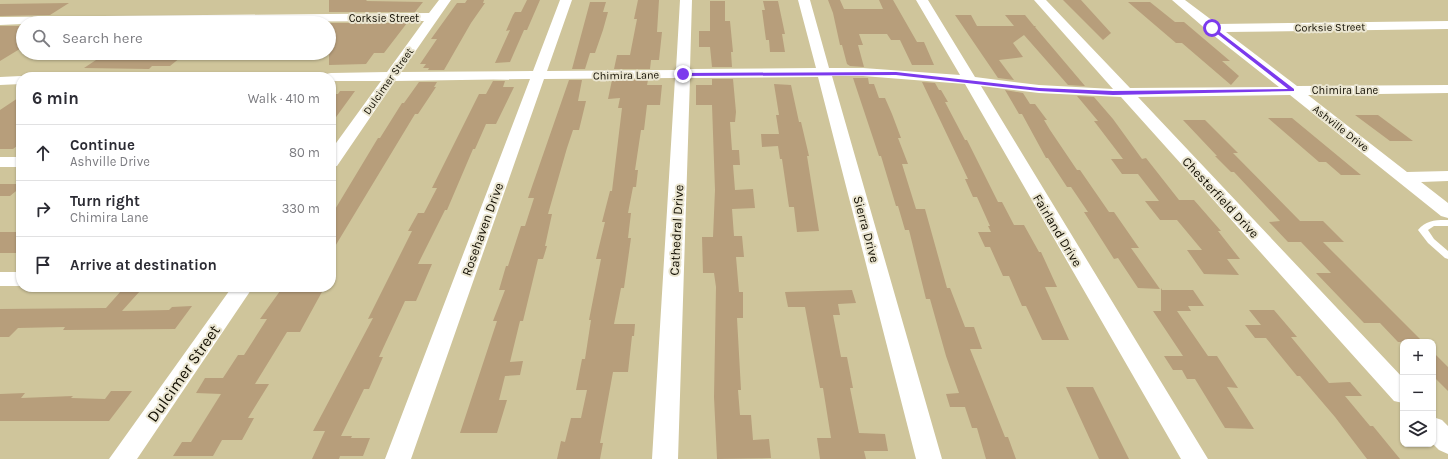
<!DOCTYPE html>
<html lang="en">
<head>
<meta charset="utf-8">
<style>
	:root { --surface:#fff; --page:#f2f2f3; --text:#2b2b33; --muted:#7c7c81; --line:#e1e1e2 }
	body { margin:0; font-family:Karla,sans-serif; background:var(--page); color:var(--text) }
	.controls { position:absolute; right:12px; bottom:12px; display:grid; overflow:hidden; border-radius:8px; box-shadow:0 1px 3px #0004 }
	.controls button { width:36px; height:36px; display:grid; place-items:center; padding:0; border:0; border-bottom:1px solid var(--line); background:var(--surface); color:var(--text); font:20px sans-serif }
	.stop { position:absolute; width:12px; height:12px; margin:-9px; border:3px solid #7c3aed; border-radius:50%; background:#fff }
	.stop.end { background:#7c3aed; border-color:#fff; box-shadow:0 1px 4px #0008 }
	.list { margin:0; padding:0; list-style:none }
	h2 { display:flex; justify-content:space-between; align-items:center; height:52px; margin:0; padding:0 16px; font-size:17px }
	h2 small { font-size:13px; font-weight:400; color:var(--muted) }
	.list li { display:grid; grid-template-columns:26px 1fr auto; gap:12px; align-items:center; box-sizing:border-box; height:56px; padding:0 16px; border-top:1px solid var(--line) }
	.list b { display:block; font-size:15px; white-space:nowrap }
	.list p { margin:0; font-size:13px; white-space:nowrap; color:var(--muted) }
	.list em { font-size:13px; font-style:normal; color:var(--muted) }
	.icon { flex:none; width:22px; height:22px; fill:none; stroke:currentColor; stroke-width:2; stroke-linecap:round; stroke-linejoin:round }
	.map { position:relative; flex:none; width:1448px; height:459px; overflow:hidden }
	.search { position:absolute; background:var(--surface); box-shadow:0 1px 3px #0004; left:16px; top:16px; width:320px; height:44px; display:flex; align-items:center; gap:10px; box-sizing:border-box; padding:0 14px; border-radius:22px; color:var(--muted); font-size:15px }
	.panel { position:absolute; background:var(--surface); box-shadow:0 1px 3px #0004; left:16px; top:72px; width:320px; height:220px; border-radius:16px }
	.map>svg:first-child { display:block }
	.building { fill:#b79e7b }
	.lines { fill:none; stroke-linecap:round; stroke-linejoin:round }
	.lane { fill:#fff; fill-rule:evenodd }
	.street { fill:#fff; fill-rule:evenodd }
	.route { fill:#7c3aed }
	.labels { text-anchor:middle; stroke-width:4; stroke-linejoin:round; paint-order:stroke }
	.far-street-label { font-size:11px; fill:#110d01; stroke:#eae5d0 }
	.street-label { font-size:13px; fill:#110d01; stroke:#eae5d0 }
	.near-street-label { font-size:16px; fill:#110d01; stroke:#eae5d0 }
</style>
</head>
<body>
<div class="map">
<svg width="1448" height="459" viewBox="0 0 1448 459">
	<rect width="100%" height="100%" fill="#cfc59b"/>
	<path class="building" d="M329,0H367L366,1L423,2L415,12H329Z
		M467,0H484L483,3H485L471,23L444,70H428L429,68H423L426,64H420L437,39H431L457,3H465Z
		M527,0H540L527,30H524L510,62L495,63L510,30L506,31L513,15L515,12H521Z
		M638,0H659L657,32H662L659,60H651L650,69H614L617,55H630L637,19H634Z
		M828,0H840L844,9H883L879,0H893L917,42H924L934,65H912L900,40H891L887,34H859L863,45H858L864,67L850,66L847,64L842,45H840L833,13Z
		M1063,0H1081L1111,33L1103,40Z
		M710,1H725V21H730L733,52H731L732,67H712L710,47H699V31H710Z
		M763,1H778L785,34H782L785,52H770L769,40H766L762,10H765Z
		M590,2H606L603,12H608L603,30L595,53H590L585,69H572Z
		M1128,2H1150L1175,22H1184L1230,61H1222L1239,76L1231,85L1182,43H1176Z
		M69,3L50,15L0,16V4Z
		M955,15H971L977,26H1014L1005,15H1025L1034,26H1036L1035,27L1085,86L1068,85L1024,35L1013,43L1023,57L999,60L1014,80L998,78Z
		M329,23H407L384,53H374L366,64L329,65Z
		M0,26H23V47L0,61Z
		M186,53L170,66H152L149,69L84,68L105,54Z
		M853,78H868L869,84H874L879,98H885L892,114L901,138H898L908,164H902L916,209H925L947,288H950L965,327H974L982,349H970L1005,437H1008L1016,459H986L977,428H972L965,407H950L946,394L959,393L946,356L930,299H926L909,230H905L898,206H896L881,156H879Z
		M712,79H733L736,112L735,122H730L732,150H739L740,165H733L735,190L753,189L755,208L732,209L734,236H742L744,257H736L739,292H743V318H737L741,390H738L740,415H751L753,440L769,439L771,458L717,459L714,397L716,287L714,273H703L702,237H713L715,190L712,105H696V85H712Z
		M569,80H582L578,101H586L579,130H573L567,148L548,214H552L545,246H547L543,259H538L523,321H520L510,362L523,361L520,375L505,376L499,400H507L497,433H460L497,321H493L505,290H499L506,266H508L521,226H525L534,198H528Z
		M612,80H648L647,85H662L660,105H647L644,130H641L635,170H638L636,187H633L628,213H631L628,238H631L624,288H621L614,324H635L634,336H632L628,372H613L600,443H603L600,459H557L561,441L565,442L571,418H581L587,390H576L582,359H585L591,320H589L601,259H596L605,222H602L610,191H612L622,108H618L620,98L608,99Z
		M493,81H505L503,87H514L496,124H486L475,149H473L447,210H445L418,264H432L416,301H405L379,357H383L369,389H364L341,436H352L351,438H370L363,456H340L339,459H312L325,431H313L373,318L368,319L412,231H408L418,213H424L437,188H432L479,94H486Z
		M419,82H437L434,87H436L418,114H415L331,253V216L378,138H380L402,103H404Z
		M922,82L935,83L939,90H941L948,102H945L965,140H967L998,202H1002L1014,225H1024L1039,252H1041L1057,287H1045L1069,340H1042L1026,306H1022L1009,276H1003L990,247H985L978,232H991L988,226H990L977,197H973L965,179H968Z
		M774,84L791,85L799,122H801L809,156H807L819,231L797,232L794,207H789L782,159H780L778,146L762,147L761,134H779L776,115H779Z
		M1005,90L1023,93L1030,104H1035L1047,120H1044L1050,130L1077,170H1080L1109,212H1114L1139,248H1131L1160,289L1138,288L1118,258L1114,259L1084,212H1088L1071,187H1067L1048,158H1046L1022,114H1019Z
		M340,91H355L331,124V94H338Z
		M21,96V143L13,149H0V110Z
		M1077,96L1094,97L1113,119L1142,159L1146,158L1179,200H1194L1221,231H1218L1240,259H1227L1239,275L1204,274L1187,250H1202L1177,220H1160L1145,201H1159L1138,174H1122L1111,159H1123L1094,121H1098Z
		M1355,115H1378L1413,141H1390Z
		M1268,118H1292L1361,175H1341L1326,162H1319Z
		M1183,120H1205L1238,153H1233L1300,221H1323L1344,242H1323L1423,342H1398L1380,323H1364L1316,273H1331L1301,242H1288L1269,222L1280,221L1234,172H1231L1215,156H1217Z
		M0,184H21V187L10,196H0Z
		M0,232H21V253H0Z
		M290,287H316L314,289L323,290L300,332H287L255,384H269L248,418H254L242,440H222L213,456H173L182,442H191L221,394L196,393L205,378H223L238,355H244L267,319H260L280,291H287Z
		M1161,288L1162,290H1193L1204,306H1188L1191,311H1177L1208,356H1217L1238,388L1227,387L1254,429L1225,428L1195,379H1187L1182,370H1173L1164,356H1183L1153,311H1161Z
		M852,290L856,303L838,304L840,315H833L841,357H847L853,388H850L859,433L885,434L888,451H864L866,459H820L817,438H831L823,388H820L805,307H788L785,292Z
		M121,291H140L122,311L169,310L172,307L192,306L175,329L63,330L65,327L18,328L9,337H0V309L106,308Z
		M1249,310H1274L1297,337H1291L1329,383L1350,382L1362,396H1345L1370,426H1373L1400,459H1367L1335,417L1300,376H1297L1266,338H1255L1245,325H1261Z
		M1433,352L1448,367V391L1433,376Z
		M1066,387H1093L1129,459H1099Z
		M111,391H132L109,421H0V394L25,393L21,398L73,396L71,398L105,399Z"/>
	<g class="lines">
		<path class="lane" d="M1445,220H1448V226H1434L1428,230L1434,239L1448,251V259L1445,258L1428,243L1418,230C1425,221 1434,220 1445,220Z"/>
		<path class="street" d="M439,0H451L401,72L533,71L560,0H572L547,71L676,70L680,0H692L690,69L816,68L798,0H810L829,68H863L960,75L916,0H928L975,77L1039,85L1113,89L1034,0H1046L1130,88L1279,87L1208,31L1172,0H1185L1217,24L1448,21V29L1226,32L1297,86L1448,85V93L1308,95L1407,172L1448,171V181L1421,182L1448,203V218L1441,216L1290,95L1138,97L1403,378V403L1394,401L1121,97L1039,93L981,86L1208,459H1181L965,84L863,76H832L942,459H916L818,77L690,78L678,459H652L675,78L544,79L411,459H385L530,79L395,81L337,166L331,167V150L381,81H331V77H324L326,74L331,73L387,72L424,21L23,23V24L0,25V17L429,13Z
			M21,76L26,77H21V84L0,85V77Z
			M0,157H21V167H0Z
			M0,272H21V286H0Z
			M232,287H253L137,459H109Z
			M1433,417L1442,420L1448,426V454L1439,450L1433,444Z"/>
	</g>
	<path class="route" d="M1212,26L1294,89V91L1113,95L1039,91L896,75L683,76L680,74L683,73L896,72L1039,88L1113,91L1288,89L1211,29Z"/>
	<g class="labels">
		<g class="far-street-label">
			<text x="384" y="22">Corksie Street</text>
			<text transform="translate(1330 27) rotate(-1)" y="4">Corksie Street</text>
			<text transform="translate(626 75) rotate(-1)" y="4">Chimira Lane</text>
			<text transform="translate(388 81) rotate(-55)" y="4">Dulcimer Street</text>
			<text x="1345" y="94">Chimira Lane</text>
			<text transform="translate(1341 128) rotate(38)" y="4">Ashville Drive</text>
		</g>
		<g class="street-label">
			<text transform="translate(1221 197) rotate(47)" y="5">Chesterfield Drive</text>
			<text transform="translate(482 229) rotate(-70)" y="5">Rosehaven Drive</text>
			<text transform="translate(867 229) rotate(75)" y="5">Sierra Drive</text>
			<text transform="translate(676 230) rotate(-87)" y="5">Cathedral Drive</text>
			<text transform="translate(1058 230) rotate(59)" y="5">Fairland Drive</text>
		</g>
		<g class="near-street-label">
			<text transform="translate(183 373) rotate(-55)" y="6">Dulcimer Street</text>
		</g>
	</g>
</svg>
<div class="controls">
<button>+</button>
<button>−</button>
<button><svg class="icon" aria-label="layers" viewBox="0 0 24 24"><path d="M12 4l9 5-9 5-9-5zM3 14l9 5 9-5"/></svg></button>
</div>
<div class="stop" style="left:1212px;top:28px"></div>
<div class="stop end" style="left:683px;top:74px"></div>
<div class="search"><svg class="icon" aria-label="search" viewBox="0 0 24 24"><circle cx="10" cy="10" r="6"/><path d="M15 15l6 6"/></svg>Search here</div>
<section class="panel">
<h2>6 min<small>Walk · 410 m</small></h2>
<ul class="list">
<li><svg class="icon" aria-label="ahead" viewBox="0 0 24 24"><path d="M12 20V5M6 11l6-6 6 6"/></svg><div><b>Continue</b><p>Ashville Drive</p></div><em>80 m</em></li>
<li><svg class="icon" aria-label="right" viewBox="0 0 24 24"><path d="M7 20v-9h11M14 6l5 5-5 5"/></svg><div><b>Turn right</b><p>Chimira Lane</p></div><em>330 m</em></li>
<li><svg class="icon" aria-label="arrive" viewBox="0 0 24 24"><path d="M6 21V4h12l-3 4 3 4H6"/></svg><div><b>Arrive at destination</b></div></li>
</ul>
</section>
</div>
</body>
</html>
